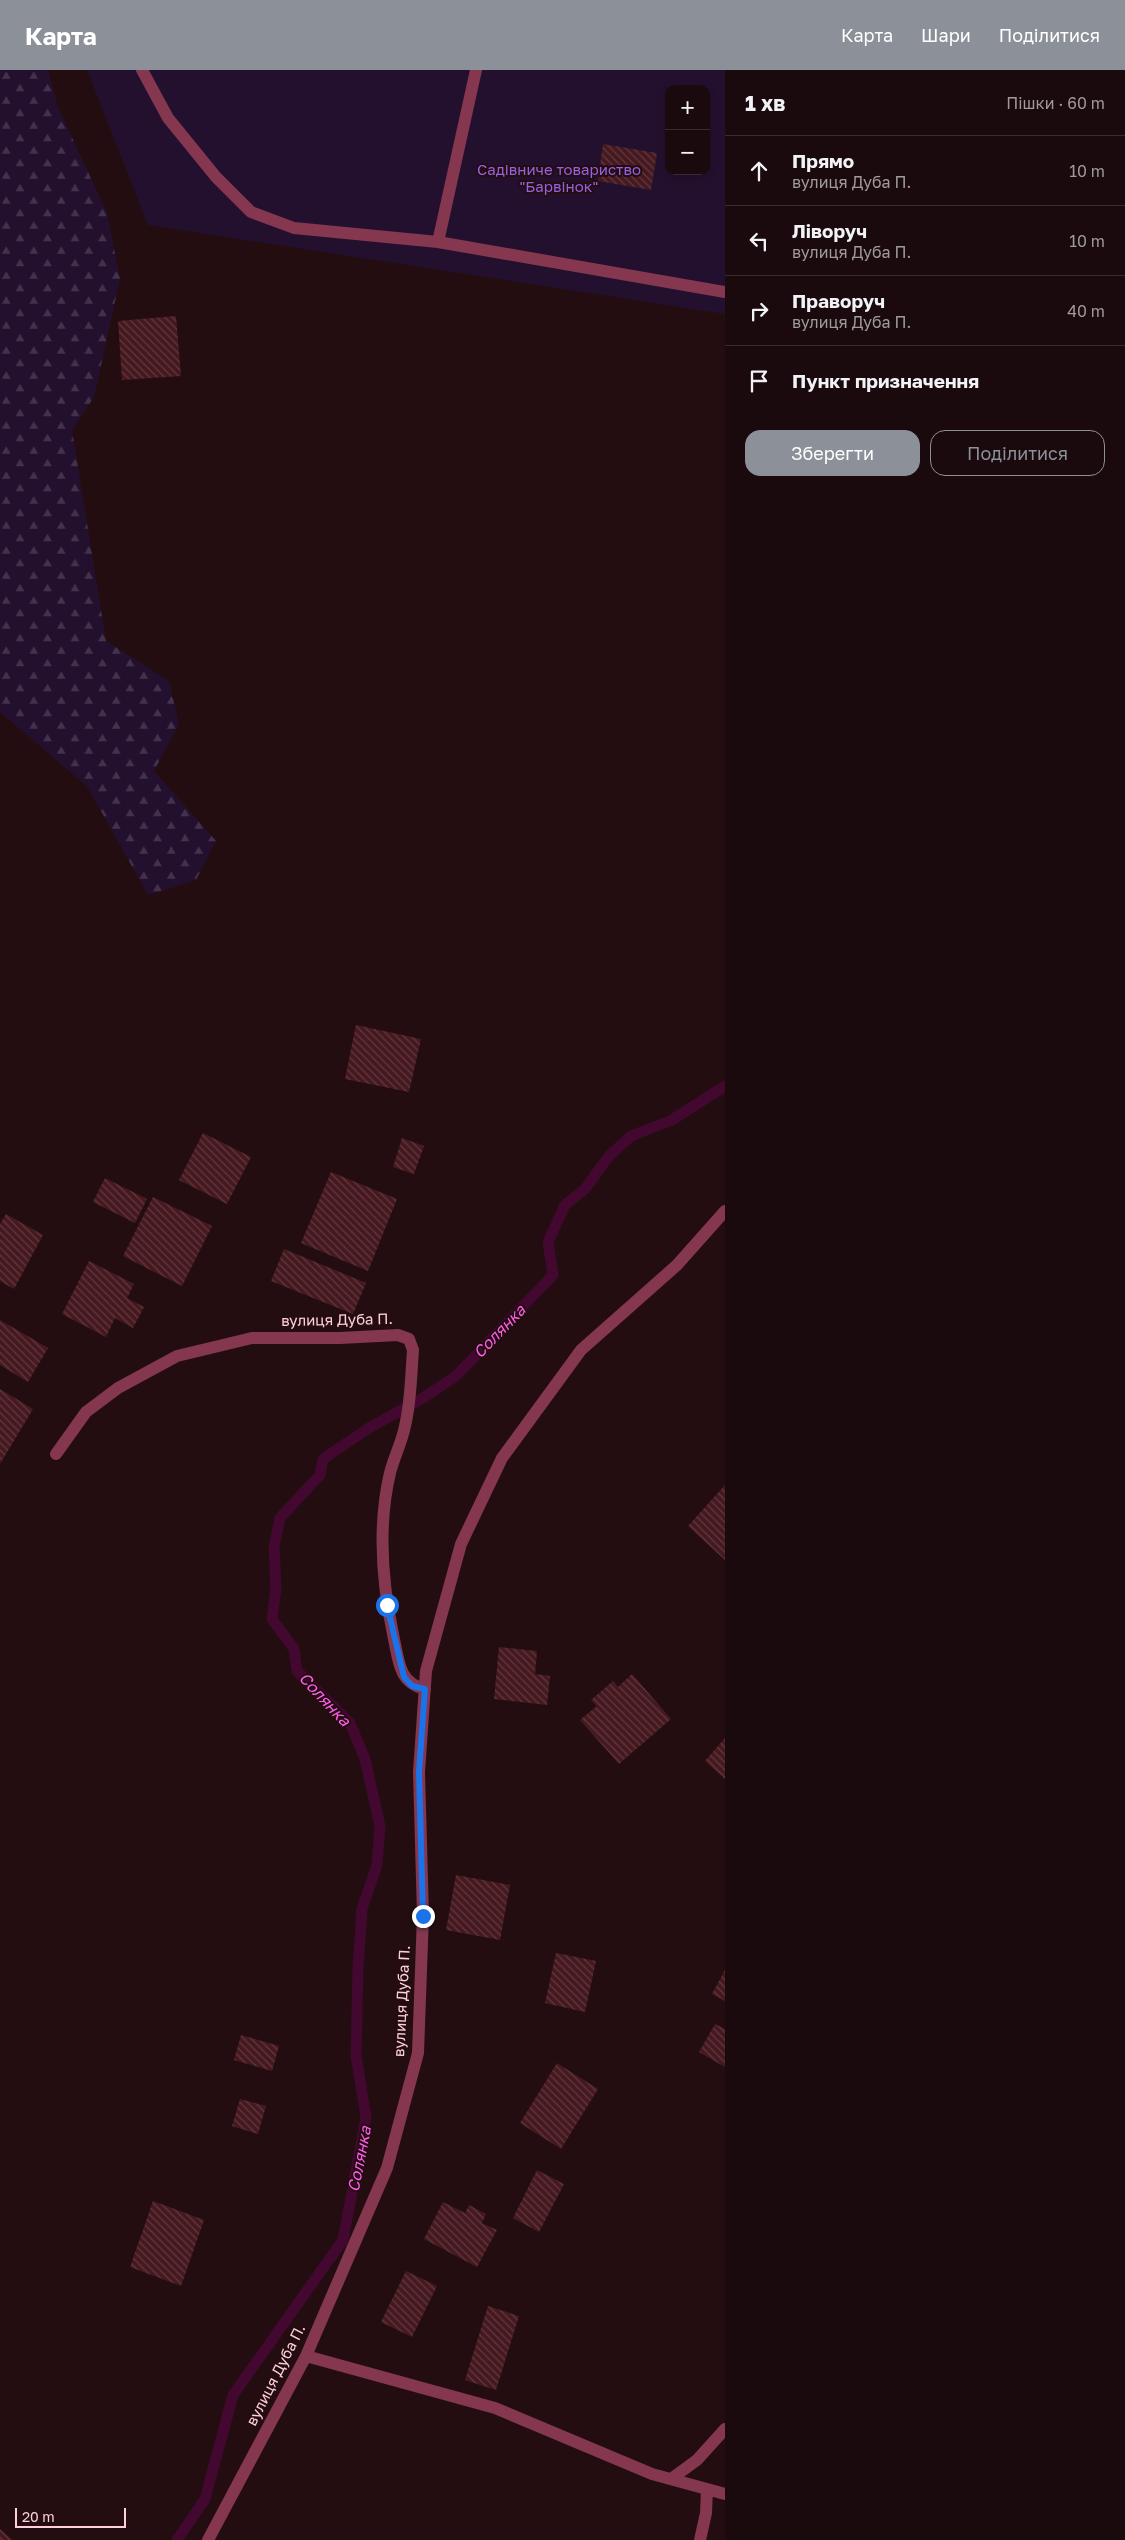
<!DOCTYPE html>
<html lang="uk">
<head>
<meta charset="utf-8">
<style>
	:root { --surface:#1b0a0d; --page:#28181b; --text:#f1f3f6; --muted:#a09a9d; --line:#392b2e; --accent:#8c9099 }
	body { margin:0; font-family:"Golos Text",sans-serif; background:var(--page); color:var(--text) }
	.controls { position:absolute; right:15px; top:15px; display:grid; overflow:hidden; border-radius:10px; box-shadow:0 2px 8px #0003 }
	.controls button { width:45px; height:45px; display:grid; place-items:center; padding:0; border:0; border-bottom:1px solid var(--line); background:var(--surface); color:var(--text); font:25px sans-serif }
	.scale { position:absolute; left:15px; bottom:12px; width:111px; box-sizing:border-box; padding-left:5px; border:2px solid #ffd0da; border-top:0; font-size:14px; line-height:18px; white-space:nowrap; color:#ffd0da; -webkit-text-stroke:4px #240d11; paint-order:stroke }
	.stop { position:absolute; width:15px; height:15px; margin:-11px; border:4px solid #1a73e8; border-radius:50%; background:#fff }
	.stop.end { background:#1a73e8; border-color:#fff; box-shadow:0 1px 5px #0008 }
	.list { margin:0; padding:0; list-style:none }
	h2 { display:flex; justify-content:space-between; align-items:center; height:65px; margin:0; padding:0 20px; font-size:21px }
	h2 small { font-size:16px; font-weight:400; color:var(--muted) }
	.list li { display:grid; grid-template-columns:32px 1fr auto; gap:15px; align-items:center; box-sizing:border-box; height:70px; padding:0 20px; border-top:1px solid var(--line) }
	.list b { display:block; font-size:19px; white-space:nowrap }
	.list p { margin:0; font-size:16px; white-space:nowrap; color:var(--muted) }
	.list em { font-size:16px; font-style:normal; color:var(--muted) }
	.actions { display:flex; gap:10px; padding:15px 20px }
	.actions a { flex:1; padding:11px 0; border:1px solid var(--accent); border-radius:15px; text-align:center; font-size:18px; color:var(--accent) }
	.actions .main { background:var(--accent); color:#fff }
	.icon { flex:none; width:28px; height:28px; fill:none; stroke:currentColor; stroke-width:2; stroke-linecap:round; stroke-linejoin:round }
	.map { position:relative; flex:none; width:725px; height:2470px; overflow:hidden }
	header { display:flex; align-items:center; gap:30px; box-sizing:border-box; height:70px; padding:0 25px; background:var(--accent); color:#fff }
	header strong { font-size:24px }
	nav { display:flex; gap:28px; margin-inline-start:auto; font-size:18px }
	main { display:flex }
	aside { flex:1; background:var(--surface) }
	.map>svg:first-child { display:block }
	.forest { fill:url(#forest-firs) }
	.garden { fill:#23102e; fill-rule:evenodd }
	.lines { fill:none; stroke-linecap:round; stroke-linejoin:round }
	.stream { stroke:#420830; stroke-width:11 }
	.building { fill:url(#building-back-hatch) }
	.minor { stroke:#84374e; stroke-width:12 }
	.route { stroke:#1a73e8; stroke-width:6 }
	.labels { text-anchor:middle; stroke-width:4; stroke-linejoin:round; paint-order:stroke }
	.park-label { font-size:15px; fill:#9761e3; stroke:#240d11 }
	.street-label { font-size:15px; fill:#ffd0da; stroke:#240d11 }
	.water-label { font-size:16px; font-style:italic; fill:#ff5eea; stroke:#240d11 }
</style>
</head>
<body>
<header>
<strong>Карта</strong>
<nav><a>Карта</a><a>Шари</a><a>Поділитися</a></nav>
</header>
<main>
<div class="map">
<svg width="725" height="2470" viewBox="0 0 725 2470">
	<defs>
		<pattern id="forest-firs" width="22" height="20" patternUnits="userSpaceOnUse" patternTransform="scale(1.25)"><rect width="22" height="20" fill="#23102e"/><path d="M5 1l3.5 6h-7zM16 11l3.5 6h-7z" fill="#44324c"/></pattern>
		<pattern id="building-back-hatch" width="6" height="6" patternUnits="userSpaceOnUse" patternTransform="scale(1.25)"><rect width="6" height="6" fill="#45191f"/><path d="M-1 5l2 2M0 0l6 6M5-1l2 2" fill="none" stroke="#61393f"/></pattern>
	</defs>
	<rect width="100%" height="100%" fill="#240d11"/>
	<path class="forest" d="M0,0H48L57,35L107,143L120,209L94,327L72,360L106,571L169,611L179,654L154,701L216,771L196,810L148,825L87,716L0,642Z"/>
	<path class="garden" d="M87,0H725V244L148,155ZM669,19H706V101H669Z"/>
	<g class="lines">
		<path class="stream" d="M177,2470L205,2429L233,2325L343,2170L366,2048L356,1985L358,1898L362,1839L377,1795L380,1756L365,1689L350,1653L297,1601L294,1579L272,1549L276,1518L274,1477L280,1448L320,1405L323,1389L369,1358L423,1328L456,1306L553,1205L548,1172L565,1135L585,1119L609,1086L631,1066L672,1050L725,1016"/>
	</g>
	<path class="building" d="M603,74L657,83L651,120L598,111Z
		M176,246L181,306L122,310L118,251Z
		M356,955L421,969L409,1022L345,1009Z
		M203,1063L251,1087L227,1134L179,1110Z
		M402,1068L424,1076L414,1104L393,1097Z
		M331,1102L397,1129L368,1201L301,1173Z
		M105,1108L147,1129L135,1153L93,1132Z
		M153,1127L212,1156L182,1216L123,1186Z
		M6,1144L43,1165L14,1219L0,1211V1154Z
		M284,1179L366,1213L353,1244L271,1211Z
		M89,1191L134,1214L127,1228L144,1237L133,1258L115,1248L106,1267L62,1244Z
		M0,1250L48,1278L28,1312L0,1295Z
		M0,1319L33,1339L0,1394Z
		M725,1415V1490L688,1456Z
		M499,1577L537,1581L535,1604L550,1606L547,1635L494,1629Z
		M632,1604L671,1649L619,1694L580,1650L597,1636L591,1630L613,1611L618,1617Z
		M725,1668V1709L705,1691Z
		M456,1805L510,1815L500,1870L446,1860Z
		M556,1883L596,1891L585,1942L545,1933Z
		M725,1900V1931L712,1924Z
		M715,1954L725,1959V1997L699,1982Z
		M241,1965L279,1976L272,2001L234,1990Z
		M557,1993L598,2019L561,2079L520,2053Z
		M240,2029L266,2036L258,2064L232,2056Z
		M537,2100L564,2114L539,2162L513,2148Z
		M153,2131L204,2150L181,2216L130,2197Z
		M443,2132L465,2143L469,2135L486,2144L482,2153L497,2160L477,2197L424,2169Z
		M406,2201L437,2216L412,2267L381,2252Z
		M488,2236L519,2246L496,2320L465,2310Z
		M0,2459L12,2470H0Z"/>
	<g class="lines">
		<path class="minor" d="M142,0L168,48L216,107L251,142L294,158L438,172L725,222
			M438,172L476,0
			M56,1384L86,1342L118,1318L177,1286L252,1268H340L398,1265L409,1269L413,1280C411,1305 411,1332 405,1356C402,1372 394,1387 390,1403C377,1458 382,1514 394,1569C399,1592 399,1613 425,1619
			M306,2286L495,2338L652,2404L725,2424
			M671,2409L697,2390L725,2359
			M208,2470L306,2286L387,2098L418,1983L423,1845L419,1702L426,1601L461,1474L502,1388L581,1280L677,1195L725,1141
			M700,2470L706,2443L707,2419"/>
	</g>
	<g class="lines">
		<path class="route" d="M387,1535L404,1607L412,1616L425,1619L419,1702L423,1846"/>
	</g>
	<g class="labels">
		<g class="park-label">
			<text x="559" y="105">Садівниче товариство<tspan x="559" dy="17">"Барвінок"</tspan></text>
		</g>
		<g class="street-label">
			<text transform="translate(337 1250) rotate(-1)" y="5">вулиця Дуба П.</text>
			<text transform="translate(402 1931) rotate(-87)" y="5">вулиця Дуба П.</text>
			<text transform="translate(276 2305) rotate(-63)" y="5">вулиця Дуба П.</text>
		</g>
		<g class="water-label">
			<text transform="translate(499 1261) rotate(-46)" y="6">Солянка</text>
			<text transform="translate(325 1629) rotate(47)" y="6">Солянка</text>
			<text transform="translate(359 2089) rotate(-79)" y="6">Солянка</text>
		</g>
	</g>
</svg>
<div class="controls">
<button>+</button>
<button>−</button>
</div>
<div class="scale">20 m</div>
<div class="stop" style="left:387px;top:1535px"></div>
<div class="stop end" style="left:423px;top:1846px"></div>
</div>
<aside>
<h2>1 хв<small>Пішки · 60 m</small></h2>
<ul class="list">
<li><svg class="icon" aria-label="ahead" viewBox="0 0 24 24"><path d="M12 20V5M6 11l6-6 6 6"/></svg><div><b>Прямо</b><p>вулиця Дуба П.</p></div><em>10 m</em></li>
<li><svg class="icon" aria-label="left" viewBox="0 0 24 24"><path d="M17 20v-9H6M10 6l-5 5 5 5"/></svg><div><b>Ліворуч</b><p>вулиця Дуба П.</p></div><em>10 m</em></li>
<li><svg class="icon" aria-label="right" viewBox="0 0 24 24"><path d="M7 20v-9h11M14 6l5 5-5 5"/></svg><div><b>Праворуч</b><p>вулиця Дуба П.</p></div><em>40 m</em></li>
<li><svg class="icon" aria-label="arrive" viewBox="0 0 24 24"><path d="M6 21V4h12l-3 4 3 4H6"/></svg><div><b>Пункт призначення</b></div></li>
</ul>
<div class="actions"><a class="main">Зберегти</a><a>Поділитися</a></div>
</aside>
</main>
</body>
</html>
